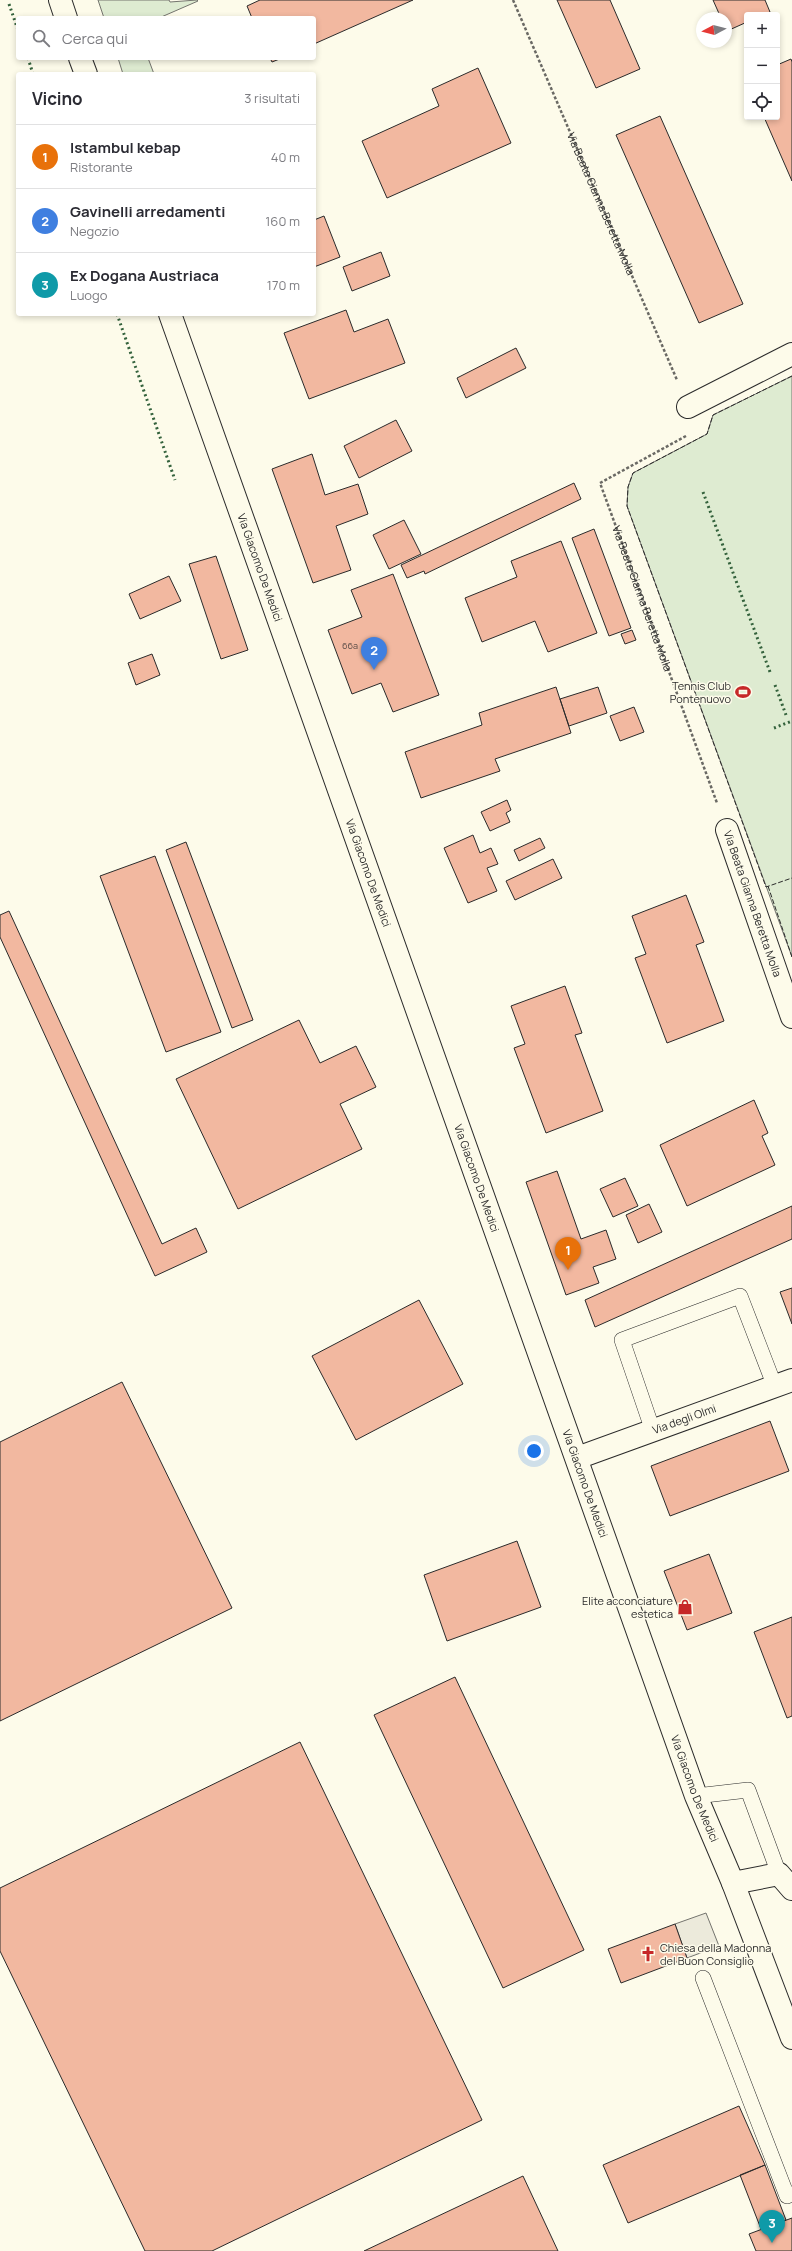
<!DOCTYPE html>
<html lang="it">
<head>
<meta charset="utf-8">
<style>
	:root { --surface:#fff; --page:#f2f2f3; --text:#2b2b33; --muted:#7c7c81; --line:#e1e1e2; --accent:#c62828 }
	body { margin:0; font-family:Manrope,sans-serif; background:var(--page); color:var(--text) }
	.controls { position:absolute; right:12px; top:12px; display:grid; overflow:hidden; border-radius:4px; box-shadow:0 2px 6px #0003 }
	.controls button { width:36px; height:36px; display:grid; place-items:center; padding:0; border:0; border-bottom:1px solid var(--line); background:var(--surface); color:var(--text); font:20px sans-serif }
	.compass { position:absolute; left:696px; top:12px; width:36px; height:36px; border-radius:50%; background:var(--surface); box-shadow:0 2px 6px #0003; rotate:263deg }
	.you { position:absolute; left:534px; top:1451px; width:14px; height:14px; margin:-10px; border:3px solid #fff; border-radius:50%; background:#1a73e8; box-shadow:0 0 0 6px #1a73e833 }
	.badge { display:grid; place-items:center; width:26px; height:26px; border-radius:50%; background:var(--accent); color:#fff; font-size:13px; font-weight:700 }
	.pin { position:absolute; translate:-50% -33px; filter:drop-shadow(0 1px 2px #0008) }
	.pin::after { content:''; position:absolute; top:21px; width:14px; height:12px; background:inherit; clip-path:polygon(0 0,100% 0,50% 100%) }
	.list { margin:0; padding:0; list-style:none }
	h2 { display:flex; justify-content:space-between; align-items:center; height:52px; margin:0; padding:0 16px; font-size:17px }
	h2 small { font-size:13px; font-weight:400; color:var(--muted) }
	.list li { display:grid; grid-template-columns:26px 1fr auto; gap:12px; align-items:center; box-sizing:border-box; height:64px; padding:0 16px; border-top:1px solid var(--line) }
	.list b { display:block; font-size:15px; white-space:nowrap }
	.list p { margin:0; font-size:13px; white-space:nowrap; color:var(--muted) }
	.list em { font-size:13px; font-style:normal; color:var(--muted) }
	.icon { flex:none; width:22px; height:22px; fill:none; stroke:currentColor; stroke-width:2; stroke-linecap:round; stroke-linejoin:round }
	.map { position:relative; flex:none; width:792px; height:2251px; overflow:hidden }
	.search { position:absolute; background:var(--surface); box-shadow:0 2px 6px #0003; left:16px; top:16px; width:300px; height:44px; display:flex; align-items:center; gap:10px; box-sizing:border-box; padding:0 14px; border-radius:4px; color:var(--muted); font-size:15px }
	.panel { position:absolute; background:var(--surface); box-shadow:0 2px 6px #0003; left:16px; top:72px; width:300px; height:244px; border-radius:4px }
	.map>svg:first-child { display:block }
	.green { fill:#deebd1; stroke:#74746e }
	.parking { fill:#eceadb; stroke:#74746e }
	.building { fill:#f2b8a0; stroke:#2b2b2b }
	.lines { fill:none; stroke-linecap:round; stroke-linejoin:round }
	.lane-casing { stroke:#2b2b2b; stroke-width:16 }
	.street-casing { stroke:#2b2b2b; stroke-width:24 }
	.primary-casing { stroke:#2b2b2b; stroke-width:24 }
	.path { stroke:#6a6964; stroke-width:2.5; stroke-dasharray:3 2; stroke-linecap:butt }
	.lane { stroke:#fdfbea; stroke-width:15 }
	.street { stroke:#fdfbea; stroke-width:22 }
	.primary { stroke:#fdfbea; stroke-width:22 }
	.hedge { stroke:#34623c; stroke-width:3; stroke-dasharray:2 3; stroke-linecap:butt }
	.fence { stroke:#2b2b2b; stroke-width:1; stroke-dasharray:5 2; stroke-linecap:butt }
	.labels { text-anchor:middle; stroke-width:3; stroke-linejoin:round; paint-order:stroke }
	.number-label { font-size:9px; fill:#5d4e48 }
	.street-label { font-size:11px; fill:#2b2b2b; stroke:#fdfbea }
	.poi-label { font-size:11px; fill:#2b2b2b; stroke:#fdfbea; text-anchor:end }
</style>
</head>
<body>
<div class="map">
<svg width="792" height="2251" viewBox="0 0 792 2251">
	<rect width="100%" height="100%" fill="#fdfbea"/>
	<path class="green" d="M98,0H169L170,2L197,0L198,1L159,18H104Z
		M118,58H148L154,74H123Z
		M792,376V957L627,506L628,487L633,473L707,434L713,415Z"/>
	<path class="parking" d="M706,1913L719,1946L687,1958L675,1924Z"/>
	<path class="building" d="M260,0H413L314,44V18H252L247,6Z
		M557,0H610L640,69L596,88Z
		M713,0H765L770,12L764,15H747V22L727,31L726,18H721Z
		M270,58H282L272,62Z
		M791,59L792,62V181L764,117H777V65Z
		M478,68L511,143L387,198L362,141L439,106L432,89Z
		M660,116L743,304L699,323L616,135Z
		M324,216L340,257L314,267V220Z
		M381,252L390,276L352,291L343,267Z
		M346,310L354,332L388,319L405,363L309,399L284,333Z
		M516,348L526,368L466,398L457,378Z
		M396,420L412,451L359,478L344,446Z
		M312,454L325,495L358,484L368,514L336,526L351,570L313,583L272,469Z
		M574,483L581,499L425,574L424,571L407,578L401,565Z
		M404,520L421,554L389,569L373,535Z
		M594,529L631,628L609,636L572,538Z
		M561,541L597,633L548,652L535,621L482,642L465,598L517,577L511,561Z
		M216,556L248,650L221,659L189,564Z
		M393,574L439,695L393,712L381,683L352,694L328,630L362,617L351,590Z
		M169,576L181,601L140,619L129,594Z
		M632,630L636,640L625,644L621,634Z
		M152,654L160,675L136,685L128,663Z
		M556,687L571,733L495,759L500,771L421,798L405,752L482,725L479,713Z
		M598,687L607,713L569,726L560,699Z
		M634,707L644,732L620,741L610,716Z
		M507,800L511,810L506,813L510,822L490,831L481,812Z
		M473,835L480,853L491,848L498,864L487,868L497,891L468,903L444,848Z
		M540,838L545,848L519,861L514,850Z
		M186,842L253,1020L232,1028L166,850Z
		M155,856L221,1032L166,1052L100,876Z
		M553,859L562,878L515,900L506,881Z
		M686,895L704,942L696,945L724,1021L667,1043L635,958L646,954L632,916Z
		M9,911L162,1244L196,1228L207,1252L155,1276L0,937V915Z
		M565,986L582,1033L575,1035L603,1111L546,1133L514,1048L525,1044L511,1006Z
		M299,1020L320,1063L356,1046L376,1087L340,1104L362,1149L238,1209L176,1079Z
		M754,1100L768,1133L762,1136L775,1165L687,1206L660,1145Z
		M557,1171L581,1239L606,1230L616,1259L593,1267L599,1283L566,1295L526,1182Z
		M625,1178L638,1206L613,1217L600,1189Z
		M649,1204L662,1232L638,1243L626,1215Z
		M792,1206V1239L595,1327L585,1300Z
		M792,1288V1324L780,1292Z
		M419,1300L463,1384L356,1440L312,1356Z
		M122,1382L232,1608L0,1721V1442Z
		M770,1421L789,1471L670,1516L651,1466Z
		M517,1541L541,1607L447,1641L424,1575Z
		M709,1554L732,1613L687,1630L664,1571Z
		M792,1617V1716L787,1718L754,1632Z
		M455,1677L584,1950L503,1988L374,1715Z
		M300,1742L482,2120L212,2251H145L0,1951V1888Z
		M675,1924L687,1958L621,1983L608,1949Z
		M739,2106L765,2165L628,2223L603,2165Z
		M765,2165L786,2220L761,2229L740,2175Z
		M523,2176L558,2251H364Z
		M792,2218V2251H756L749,2234Z"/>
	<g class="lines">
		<defs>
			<path id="lane" d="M653,1431L622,1340L740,1296L775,1387
				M696,1796L748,1790L779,1874
				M703,1978L787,2196L792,2194"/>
			<g id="street">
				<path d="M688,407L792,354"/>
				<path id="s3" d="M727,830L792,1017"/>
				<path id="s4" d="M577,1458L792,1380"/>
				<path d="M733,1883L779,1874L792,1889"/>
			</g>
			<g id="primary">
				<path d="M60,0L66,18"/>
				<path d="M80,58L86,74"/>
				<path id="s5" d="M170,314L696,1796L733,1883L792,2038"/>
			</g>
		</defs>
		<use href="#lane" class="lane-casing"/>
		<use href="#street" class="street-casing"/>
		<use href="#primary" class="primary-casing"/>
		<g class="path">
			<path id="s1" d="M513,0L677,380"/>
			<path id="s2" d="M686,436L600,483L717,803"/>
		</g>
		<use href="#lane" class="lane"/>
		<use href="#street" class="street"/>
		<use href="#primary" class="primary"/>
		<path class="hedge" d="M9,4L18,30
			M28,58L33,74
			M117,314L175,480
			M703,492L770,672
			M775,685L786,715
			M774,728L792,721"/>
		<path class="fence" d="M792,376L713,415L707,434L633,473L628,487L627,506L766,887L792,878
			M768,886L792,957"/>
	</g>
	<defs>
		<symbol id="stadium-bare" viewBox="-9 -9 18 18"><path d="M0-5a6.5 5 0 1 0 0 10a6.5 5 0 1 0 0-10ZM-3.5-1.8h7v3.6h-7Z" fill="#c62828" stroke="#fdfbea" stroke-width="2.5" paint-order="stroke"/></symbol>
		<symbol id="shop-bare" viewBox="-9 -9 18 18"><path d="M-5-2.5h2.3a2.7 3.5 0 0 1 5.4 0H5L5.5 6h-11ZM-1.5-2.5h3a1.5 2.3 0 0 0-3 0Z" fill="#c62828" stroke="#fdfbea" stroke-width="2.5" paint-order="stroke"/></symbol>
		<symbol id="church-bare" viewBox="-9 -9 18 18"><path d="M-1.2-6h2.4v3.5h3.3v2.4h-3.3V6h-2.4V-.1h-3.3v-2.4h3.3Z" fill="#c62828" stroke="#fdfbea" stroke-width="2.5" paint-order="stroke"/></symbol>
	</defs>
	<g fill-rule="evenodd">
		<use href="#stadium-bare" x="732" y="681" width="22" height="22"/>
		<use href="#shop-bare" x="674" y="1596" width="22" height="22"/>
		<use href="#church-bare" x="637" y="1943" width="22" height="22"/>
	</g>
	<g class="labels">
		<g class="number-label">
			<text x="350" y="649">66a</text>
		</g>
		<g class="street-label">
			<text dy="4" stroke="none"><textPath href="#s1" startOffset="222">Via Beata Gianna Beretta Molla</textPath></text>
			<text dy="4" stroke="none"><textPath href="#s5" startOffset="269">Via Giacomo De Medici</textPath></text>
			<text dy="4" stroke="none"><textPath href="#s2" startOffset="221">Via Beata Gianna Beretta Molla</textPath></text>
			<text dy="4" stroke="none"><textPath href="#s5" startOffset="593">Via Giacomo De Medici</textPath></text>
			<text dy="4" stroke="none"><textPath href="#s3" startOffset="78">Via Beata Gianna Beretta Molla</textPath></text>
			<text dy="4" stroke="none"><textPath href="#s5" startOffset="917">Via Giacomo De Medici</textPath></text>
			<text dy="4" stroke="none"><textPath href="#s4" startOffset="114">Via degli Olmi</textPath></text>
			<text dy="4" stroke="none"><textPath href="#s5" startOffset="1241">Via Giacomo De Medici</textPath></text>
			<text dy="4" stroke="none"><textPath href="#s5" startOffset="1565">Via Giacomo De Medici</textPath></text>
		</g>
		<g class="poi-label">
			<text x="731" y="690">Tennis Club<tspan x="731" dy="13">Pontenuovo</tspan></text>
			<text x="673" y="1605">Elite acconciature<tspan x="673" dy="13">estetica</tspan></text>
			<text x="660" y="1952" text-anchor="start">Chiesa della Madonna<tspan x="660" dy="13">del Buon Consiglio</tspan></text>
		</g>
	</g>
</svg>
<div class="controls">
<button>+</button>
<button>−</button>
<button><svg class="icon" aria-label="locate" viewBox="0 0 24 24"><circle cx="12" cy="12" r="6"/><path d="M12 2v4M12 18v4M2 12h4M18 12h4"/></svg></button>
</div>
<svg class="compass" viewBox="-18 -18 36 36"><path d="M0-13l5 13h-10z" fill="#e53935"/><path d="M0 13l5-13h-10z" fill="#7c7c81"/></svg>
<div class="you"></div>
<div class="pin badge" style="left:568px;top:1270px;background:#e8710a">1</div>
<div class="pin badge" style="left:374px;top:670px;background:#3f7fe0">2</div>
<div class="pin badge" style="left:772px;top:2243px;background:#0f9aa8">3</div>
<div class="search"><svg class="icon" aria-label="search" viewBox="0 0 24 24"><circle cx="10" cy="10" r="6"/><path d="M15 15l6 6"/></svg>Cerca qui</div>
<section class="panel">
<h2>Vicino<small>3 risultati</small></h2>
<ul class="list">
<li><span class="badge" style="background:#e8710a">1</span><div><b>Istambul kebap</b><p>Ristorante</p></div><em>40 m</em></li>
<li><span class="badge" style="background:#3f7fe0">2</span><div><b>Gavinelli arredamenti</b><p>Negozio</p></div><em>160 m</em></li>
<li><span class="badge" style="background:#0f9aa8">3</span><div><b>Ex Dogana Austriaca</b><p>Luogo</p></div><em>170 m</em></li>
</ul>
</section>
</div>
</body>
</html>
